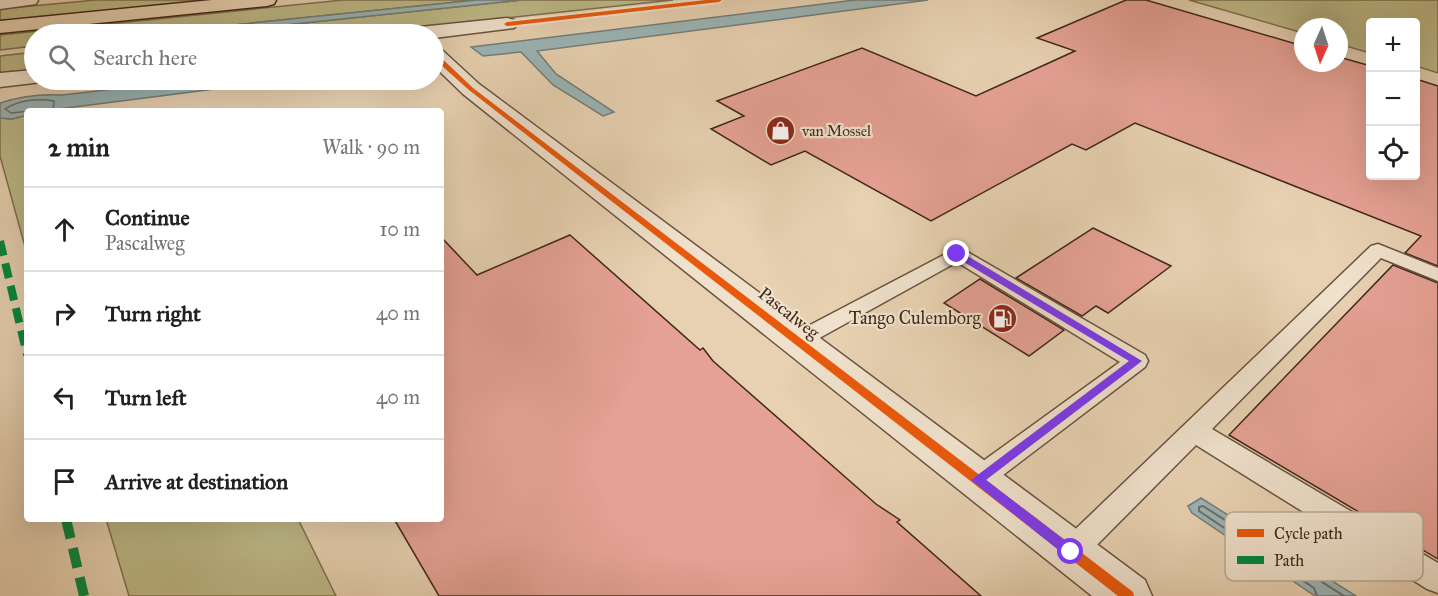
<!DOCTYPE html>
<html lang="en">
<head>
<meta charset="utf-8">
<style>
	:root { --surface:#fff; --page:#f2f2f2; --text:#202124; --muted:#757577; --line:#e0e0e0 }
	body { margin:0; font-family:"IM FELL Great Primer",serif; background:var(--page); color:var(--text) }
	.controls { position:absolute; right:18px; top:18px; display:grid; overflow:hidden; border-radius:6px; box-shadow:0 6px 24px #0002 }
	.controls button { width:54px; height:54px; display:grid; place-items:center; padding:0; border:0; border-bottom:2px solid var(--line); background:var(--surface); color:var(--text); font:30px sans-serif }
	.compass { position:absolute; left:1294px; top:18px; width:54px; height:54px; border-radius:50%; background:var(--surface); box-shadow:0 6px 24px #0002; rotate:183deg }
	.stop { position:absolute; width:18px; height:18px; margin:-14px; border:4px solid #7c3aed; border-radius:50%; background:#fff }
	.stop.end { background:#7c3aed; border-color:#fff; box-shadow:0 2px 6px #0008 }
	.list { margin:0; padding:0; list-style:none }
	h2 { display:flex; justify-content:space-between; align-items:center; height:78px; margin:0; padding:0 24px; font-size:26px }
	h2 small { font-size:20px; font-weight:400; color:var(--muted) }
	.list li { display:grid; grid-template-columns:39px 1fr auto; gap:18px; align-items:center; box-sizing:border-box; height:84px; padding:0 24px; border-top:2px solid var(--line) }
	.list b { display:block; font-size:22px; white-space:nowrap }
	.list p { margin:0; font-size:20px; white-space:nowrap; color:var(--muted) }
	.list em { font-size:20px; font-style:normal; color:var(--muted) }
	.icon { flex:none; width:33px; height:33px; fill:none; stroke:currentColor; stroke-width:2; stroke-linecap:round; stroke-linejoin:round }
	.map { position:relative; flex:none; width:1438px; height:596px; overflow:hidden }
	.search { position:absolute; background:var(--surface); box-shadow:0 6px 24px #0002; left:24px; top:24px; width:420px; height:66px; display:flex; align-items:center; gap:15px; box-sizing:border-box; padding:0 21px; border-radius:33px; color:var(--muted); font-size:22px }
	.panel { position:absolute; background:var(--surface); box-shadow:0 6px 24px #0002; left:24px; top:108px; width:420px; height:414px; border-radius:6px }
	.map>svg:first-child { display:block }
	.green { fill:#bdb987; stroke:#7e7051; stroke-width:1.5 }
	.water { fill:#9ab5b6; stroke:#767d78; stroke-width:1.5 }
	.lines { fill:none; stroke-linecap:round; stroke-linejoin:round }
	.shore-far1 { stroke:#6d6e68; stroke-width:1.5 }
	.shore { stroke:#6d6e68; stroke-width:2 }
	.building { fill:#e5a194; stroke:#40281b; stroke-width:1.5 }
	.lane-casing { stroke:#6a5240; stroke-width:3 }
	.street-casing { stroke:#6a5240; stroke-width:3 }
	.primary-casing { stroke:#40281b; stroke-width:3 }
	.lane { fill:#efe1cc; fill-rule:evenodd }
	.street { fill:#efe1cc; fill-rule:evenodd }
	.primary { fill:#e7d1b1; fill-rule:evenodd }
	.quiet-far1 { stroke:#00873e; stroke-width:8; stroke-dasharray:15 8; stroke-linecap:butt }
	.quiet { stroke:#00873e; stroke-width:10; stroke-dasharray:20 10; stroke-linecap:butt }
	.cycleway-casing { stroke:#efe1cc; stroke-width:4 }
	.cycleway { fill:#e8590c; fill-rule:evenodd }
	.route { fill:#7c3aed }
	.labels { text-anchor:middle; stroke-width:4.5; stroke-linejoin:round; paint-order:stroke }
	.far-poi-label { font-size:15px; fill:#40281b; stroke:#efe1cc; text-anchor:start }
	.street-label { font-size:18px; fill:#40281b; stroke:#efe1cc }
	.poi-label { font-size:18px; fill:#40281b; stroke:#efe1cc; text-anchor:end }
	.key { fill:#efe1cc; stroke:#baaa97; stroke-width:1.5 }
	.key-label { font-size:16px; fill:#40281b }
</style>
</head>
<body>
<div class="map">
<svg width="1438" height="596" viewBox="0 0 1438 596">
	<rect width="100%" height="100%" fill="#e7d1b1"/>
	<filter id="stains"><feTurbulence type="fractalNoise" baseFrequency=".00333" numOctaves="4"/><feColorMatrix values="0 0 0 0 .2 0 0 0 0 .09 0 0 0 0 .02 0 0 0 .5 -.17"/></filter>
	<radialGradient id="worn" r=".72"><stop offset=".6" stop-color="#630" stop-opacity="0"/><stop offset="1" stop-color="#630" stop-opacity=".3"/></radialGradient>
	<path class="green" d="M96,0H213L0,21V9Z
		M343,0H477L145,34H34V46L0,50V35Z
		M522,0H673L359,34H200Z
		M1189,0H1438V73L1416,66V22H1370V53L1339,44V27H1303V33Z
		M34,52V70L0,74V56Z
		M27,115V254L0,156V118L12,119Z
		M106,519H298L336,596H129Z"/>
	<path class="water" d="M477,0H522L200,34H145Z
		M855,0H928L537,51L556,74L614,112L603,116L553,85L521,52L483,56L471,47Z
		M192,80H286L43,111H27V115L12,119L0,118V103C21,96 41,94 62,95Z
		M1201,498L1356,596H1315L1192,513L1188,506Z"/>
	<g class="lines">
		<path class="shore-far1" d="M174,80V85L177,87L236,80
			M30,111L11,113L5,109C19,100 38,98 54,101L53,111"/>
		<path class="shore" d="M1317,596L1314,588L1199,511V507L1203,506L1344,596"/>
	</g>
	<path class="building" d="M1126,0H1146L1303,46V63H1339V57L1371,66V176H1416V79L1438,86V266L1405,253L1421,236L1135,123L1086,150L1072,144L931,221L805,151L771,165L711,129L744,116L717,101L862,48L976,96L1075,51L1037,38Z
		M1093,228L1171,266L1108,313L1096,306L1082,316L1016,278Z
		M570,235L700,350L703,348L713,361L876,504L900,520L897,522L981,596H439L394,519H441V237L477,275Z
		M1393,265L1438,283V559L1229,435Z
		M980,279L998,290L1064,330L1029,356L944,303Z"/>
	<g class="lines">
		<defs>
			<path id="lane" d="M1378,244L1438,268V281L1381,258L1212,429L1438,563V593L1427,589L1196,445L1081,561L1071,565L1061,561L1057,552L1061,543L1371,246Z
				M957,248L964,250L1145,355L1148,361L1145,367L986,488L977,491L968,488L964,480L968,472L1120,362L957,262L805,346L797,349L789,346L786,341L789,336Z"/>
			<path id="street" d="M0,0H38L36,4L0,9Z
				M507,18L514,20L517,24L514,28L434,38V34H400L403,30L410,28Z
				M434,47L441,49L479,84L1145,580L1152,596H1092L463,94L434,66Z
				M34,70V80H43L42,82L0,87V73Z"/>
			<path id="primary" d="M212,0H276L274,4L267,6L0,33V21Z"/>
		</defs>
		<use href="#lane" class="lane-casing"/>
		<use href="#street" class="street-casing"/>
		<use href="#primary" class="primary-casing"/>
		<use href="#lane" class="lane"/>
		<use href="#street" class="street"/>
		<use href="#primary" class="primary"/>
		<path class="quiet-far1" d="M0,241L27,355"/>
		<path class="quiet" d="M66,519L84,596"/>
		<defs>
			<path id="cycleway" d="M706,0H722L719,2L507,26L504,24L507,22Z
				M434,51L473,88L1133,592L1134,596H1118L469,90L441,65L434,56Z"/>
		</defs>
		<use href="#cycleway" class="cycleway-casing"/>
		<use href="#cycleway" class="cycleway"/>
	</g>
	<path class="route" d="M954,252H961L1142,361L986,480L1075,548L1077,552L1075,556H1066L971,480L1129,361L954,256Z"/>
	<defs>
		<symbol id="shop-disc" viewBox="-11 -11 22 22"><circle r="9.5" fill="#8f2418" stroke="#efe1cc"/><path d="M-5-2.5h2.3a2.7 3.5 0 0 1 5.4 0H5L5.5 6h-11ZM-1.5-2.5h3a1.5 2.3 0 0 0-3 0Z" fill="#fff"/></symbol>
		<symbol id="fuel-disc" viewBox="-11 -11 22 22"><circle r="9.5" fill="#8f2418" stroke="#efe1cc"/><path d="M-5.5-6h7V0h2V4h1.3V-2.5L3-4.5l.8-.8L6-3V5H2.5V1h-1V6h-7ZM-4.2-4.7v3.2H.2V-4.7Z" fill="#fff"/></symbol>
	</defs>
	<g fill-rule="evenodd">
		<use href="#shop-disc" x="764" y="114" width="33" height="33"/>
		<use href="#fuel-disc" x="986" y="302" width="33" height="33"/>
	</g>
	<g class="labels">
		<g class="far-poi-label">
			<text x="802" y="136">van Mossel</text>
		</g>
		<g class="street-label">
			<text transform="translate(789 313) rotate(38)" y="6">Pascalweg</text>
		</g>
		<g class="poi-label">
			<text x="981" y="324">Tango Culemborg</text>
		</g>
	</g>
	<rect x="1225" y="512" width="198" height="69" rx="9" class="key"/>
	<rect x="1237" y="529" width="27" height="8" fill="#e8590c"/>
	<rect x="1237" y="556" width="27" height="8" fill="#00873e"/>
	<g class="key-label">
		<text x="1274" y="539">Cycle path</text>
		<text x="1274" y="566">Path</text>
	</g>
	<rect width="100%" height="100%" filter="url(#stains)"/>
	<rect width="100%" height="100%" fill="url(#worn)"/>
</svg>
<div class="controls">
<button>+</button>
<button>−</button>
<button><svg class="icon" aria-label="locate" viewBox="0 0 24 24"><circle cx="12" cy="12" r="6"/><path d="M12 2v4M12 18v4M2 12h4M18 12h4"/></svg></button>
</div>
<svg class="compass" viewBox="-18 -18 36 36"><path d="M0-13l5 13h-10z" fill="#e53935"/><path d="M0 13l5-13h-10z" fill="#757577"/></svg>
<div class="stop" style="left:1071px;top:552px"></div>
<div class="stop end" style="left:957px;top:254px"></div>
<div class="search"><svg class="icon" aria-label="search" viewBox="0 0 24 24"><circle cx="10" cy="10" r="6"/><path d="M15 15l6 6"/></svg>Search here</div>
<section class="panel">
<h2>2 min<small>Walk · 90 m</small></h2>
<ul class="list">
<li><svg class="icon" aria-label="ahead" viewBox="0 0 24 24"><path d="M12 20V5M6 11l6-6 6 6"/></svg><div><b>Continue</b><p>Pascalweg</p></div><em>10 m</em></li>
<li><svg class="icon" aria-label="right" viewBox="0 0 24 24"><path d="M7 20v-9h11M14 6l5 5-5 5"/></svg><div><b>Turn right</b></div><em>40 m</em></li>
<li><svg class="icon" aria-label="left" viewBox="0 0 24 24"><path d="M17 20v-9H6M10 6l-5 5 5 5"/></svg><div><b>Turn left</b></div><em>40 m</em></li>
<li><svg class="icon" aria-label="arrive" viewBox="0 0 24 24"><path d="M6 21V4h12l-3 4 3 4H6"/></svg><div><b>Arrive at destination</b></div></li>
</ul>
</section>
</div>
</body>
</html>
